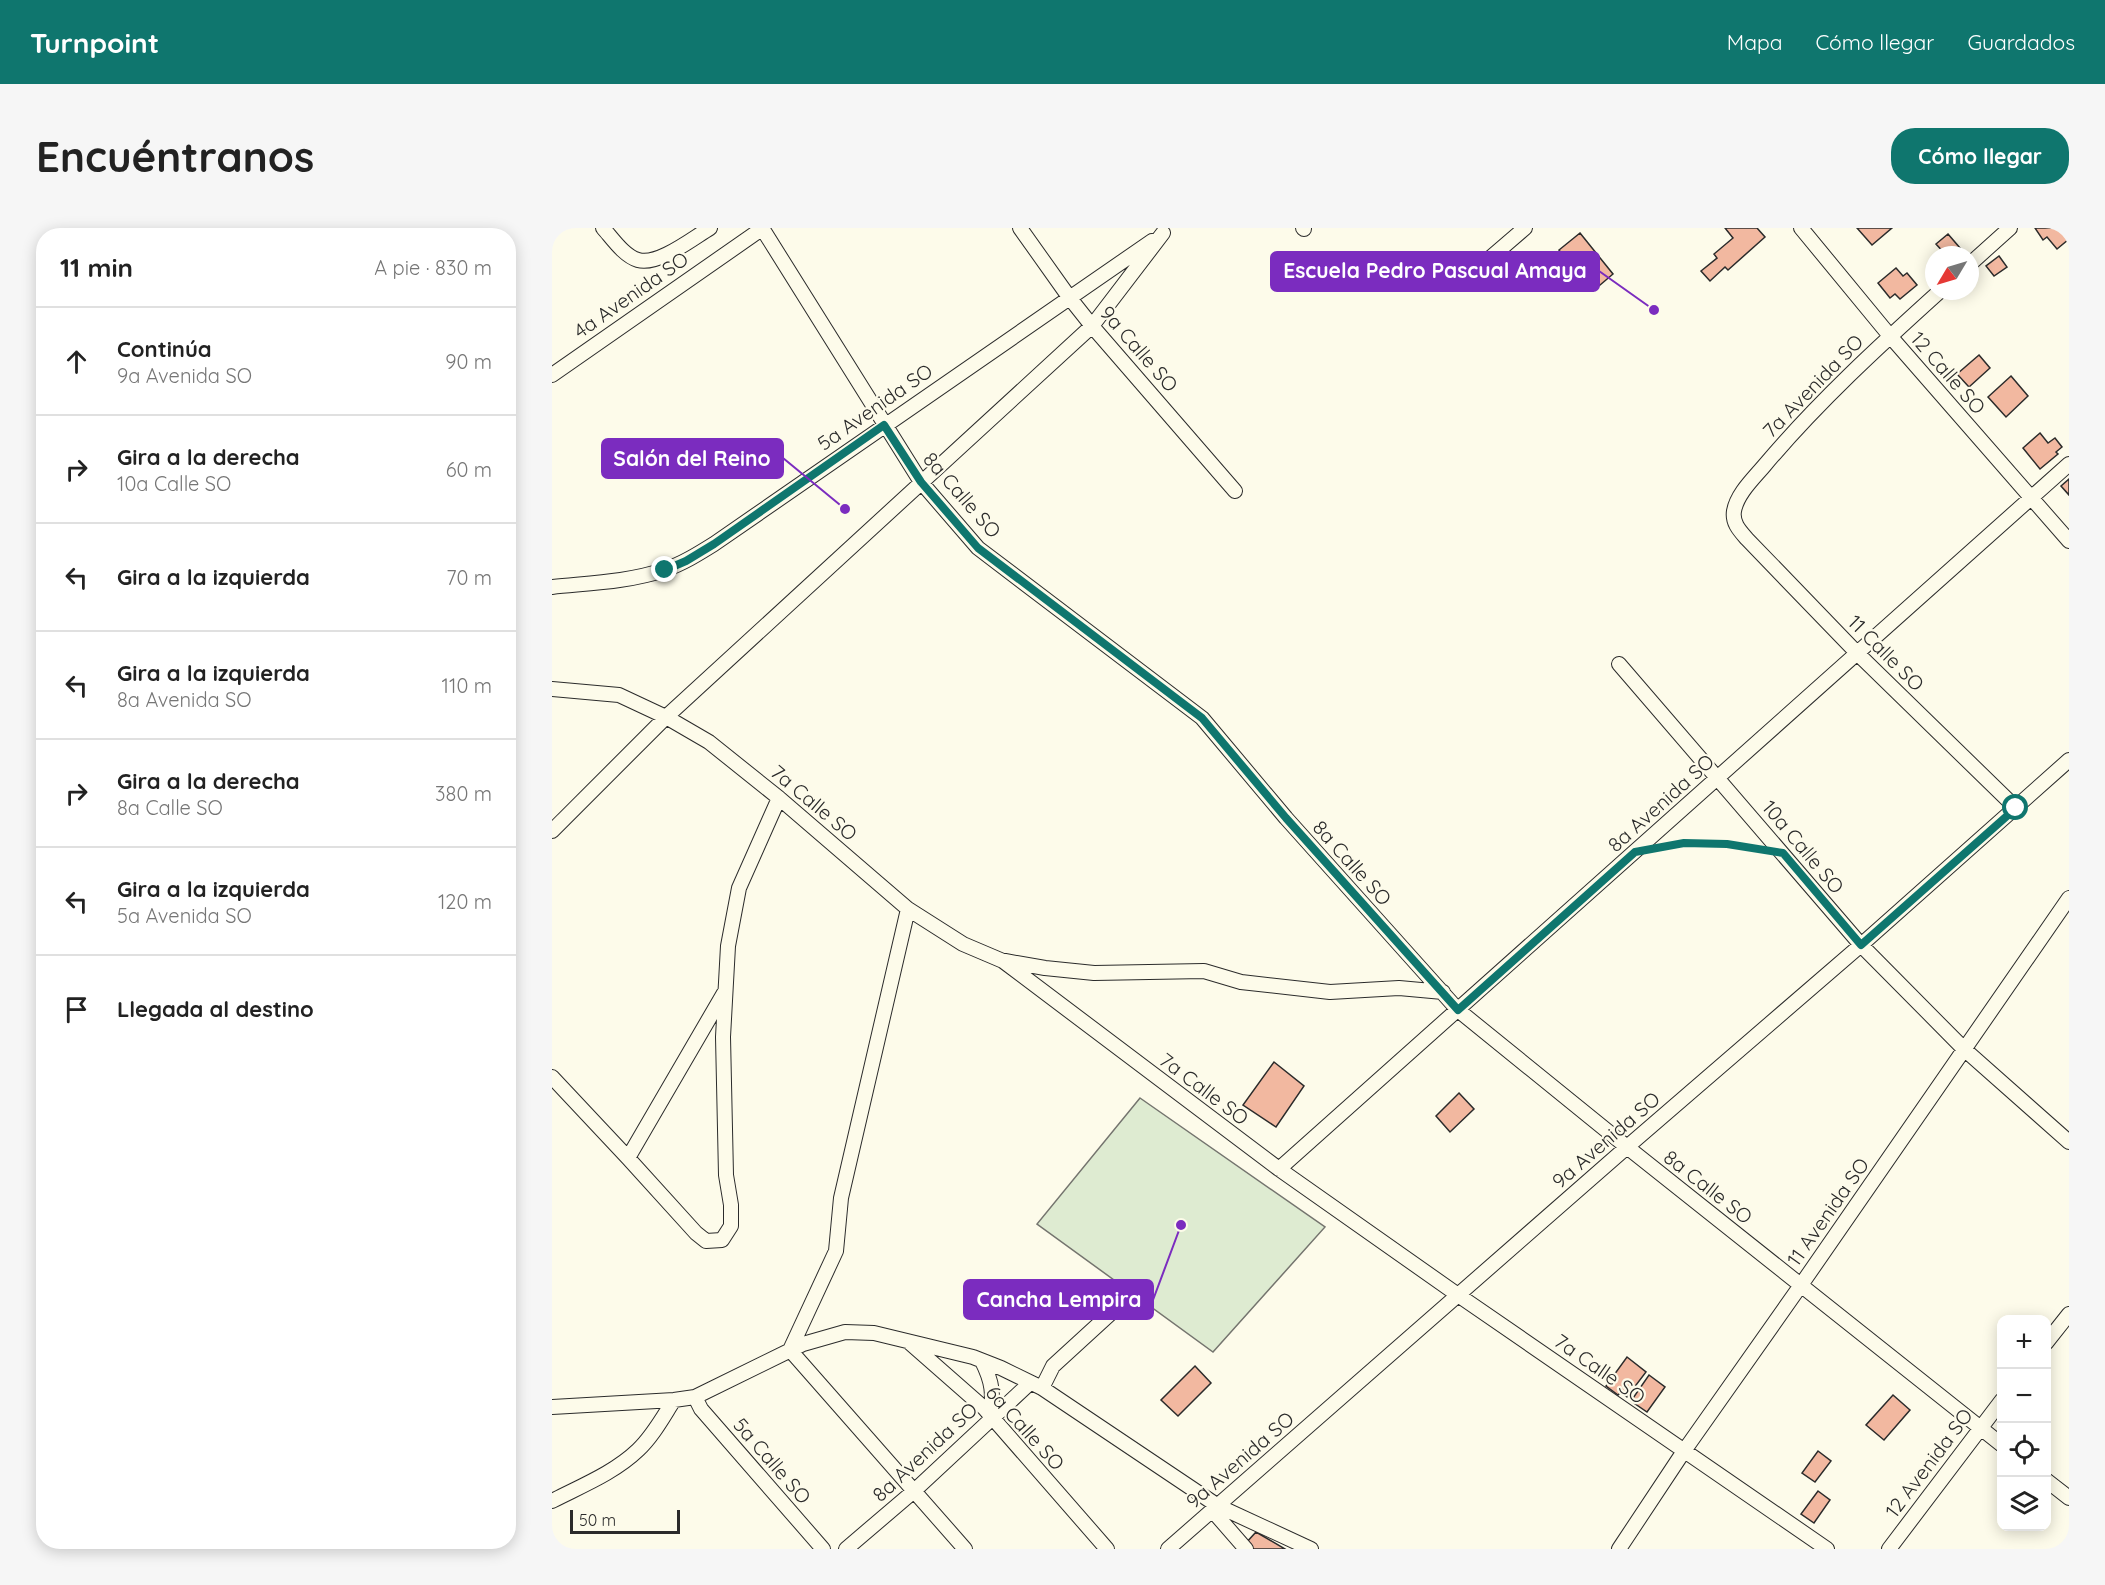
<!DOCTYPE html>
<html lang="es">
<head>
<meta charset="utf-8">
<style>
	:root { --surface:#fff; --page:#f6f6f6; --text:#222; --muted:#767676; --line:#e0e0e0; --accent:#0f766e }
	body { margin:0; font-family:Quicksand,sans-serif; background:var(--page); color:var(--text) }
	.controls { position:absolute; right:18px; bottom:18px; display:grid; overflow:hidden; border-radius:12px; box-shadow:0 3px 15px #0003 }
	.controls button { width:54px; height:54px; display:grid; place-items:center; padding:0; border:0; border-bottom:2px solid var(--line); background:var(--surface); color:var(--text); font:30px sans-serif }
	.compass { position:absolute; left:1373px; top:18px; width:54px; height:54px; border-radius:50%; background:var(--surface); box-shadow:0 3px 15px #0003; rotate:232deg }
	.scale { position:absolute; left:18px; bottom:15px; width:110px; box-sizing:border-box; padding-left:6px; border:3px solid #2b2b2b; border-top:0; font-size:16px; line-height:21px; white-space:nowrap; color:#2b2b2b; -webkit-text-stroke:4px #fdfbea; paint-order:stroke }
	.stop { position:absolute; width:18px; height:18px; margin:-14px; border:4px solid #0f766e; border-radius:50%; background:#fff }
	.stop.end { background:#0f766e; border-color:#fff; box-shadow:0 2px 6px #0008 }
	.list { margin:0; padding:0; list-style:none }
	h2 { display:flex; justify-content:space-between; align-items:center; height:78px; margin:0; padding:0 24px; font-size:26px }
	h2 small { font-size:20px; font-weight:400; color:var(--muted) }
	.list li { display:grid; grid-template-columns:39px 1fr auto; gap:18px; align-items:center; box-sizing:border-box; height:108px; padding:0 24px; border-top:2px solid var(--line) }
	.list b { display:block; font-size:22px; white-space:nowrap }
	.list p { margin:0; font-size:20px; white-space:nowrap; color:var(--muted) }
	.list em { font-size:20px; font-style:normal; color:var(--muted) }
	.icon { flex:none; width:33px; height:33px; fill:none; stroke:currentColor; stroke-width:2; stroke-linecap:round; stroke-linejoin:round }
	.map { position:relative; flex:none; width:1517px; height:1321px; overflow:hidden; border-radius:24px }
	header { display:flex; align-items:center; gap:36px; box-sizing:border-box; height:84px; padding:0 30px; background:var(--accent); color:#fff }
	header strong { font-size:28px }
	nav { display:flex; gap:33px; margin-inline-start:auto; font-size:21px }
	.intro { display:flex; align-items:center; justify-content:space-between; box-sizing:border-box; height:144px; padding:0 36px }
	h1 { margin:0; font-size:42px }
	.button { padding:15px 27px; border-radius:24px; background:var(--accent); color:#fff; font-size:21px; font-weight:700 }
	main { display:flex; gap:36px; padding:0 36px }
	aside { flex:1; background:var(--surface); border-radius:24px; box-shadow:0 3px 15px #0003 }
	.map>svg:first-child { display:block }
	.green { fill:#deebd1; stroke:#74746e; stroke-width:1.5 }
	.building { fill:#f2b8a0; stroke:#2b2b2b; stroke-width:1.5 }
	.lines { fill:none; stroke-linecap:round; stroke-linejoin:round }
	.minor-casing { stroke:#2b2b2b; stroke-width:16 }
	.path { stroke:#6a6964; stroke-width:2; stroke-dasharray:4.5 3; stroke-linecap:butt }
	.minor { stroke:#fdfbea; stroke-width:14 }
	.route { stroke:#0f766e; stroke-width:8 }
	.labels { text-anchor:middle; stroke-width:4.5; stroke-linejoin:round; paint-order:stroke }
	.street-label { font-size:20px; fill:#2b2b2b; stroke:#fdfbea }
	.leader { fill:none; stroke:#7b2cbf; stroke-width:2 }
	.callout-dot { fill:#7b2cbf; stroke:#fdfbea; stroke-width:2 }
	.callout { fill:#7b2cbf; stroke:#7b2cbf; stroke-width:2 }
	.callout-label { font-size:21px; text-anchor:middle; font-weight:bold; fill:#fff }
</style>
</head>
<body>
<header>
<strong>Turnpoint</strong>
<nav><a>Mapa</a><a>Cómo llegar</a><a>Guardados</a></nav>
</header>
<div class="intro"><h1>Encuéntranos</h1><a class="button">Cómo llegar</a></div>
<main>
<aside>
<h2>11 min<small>A pie · 830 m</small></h2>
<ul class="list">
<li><svg class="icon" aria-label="ahead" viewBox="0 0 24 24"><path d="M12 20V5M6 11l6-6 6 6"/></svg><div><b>Continúa</b><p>9a Avenida SO</p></div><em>90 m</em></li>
<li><svg class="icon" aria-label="right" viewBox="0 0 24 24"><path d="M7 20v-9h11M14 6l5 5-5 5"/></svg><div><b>Gira a la derecha</b><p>10a Calle SO</p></div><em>60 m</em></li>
<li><svg class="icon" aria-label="left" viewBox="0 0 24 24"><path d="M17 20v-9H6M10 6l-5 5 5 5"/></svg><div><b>Gira a la izquierda</b></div><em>70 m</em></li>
<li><svg class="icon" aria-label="left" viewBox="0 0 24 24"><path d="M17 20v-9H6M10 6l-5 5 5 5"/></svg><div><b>Gira a la izquierda</b><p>8a Avenida SO</p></div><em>110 m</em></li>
<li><svg class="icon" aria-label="right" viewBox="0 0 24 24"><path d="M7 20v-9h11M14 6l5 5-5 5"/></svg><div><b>Gira a la derecha</b><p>8a Calle SO</p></div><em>380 m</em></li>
<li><svg class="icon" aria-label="left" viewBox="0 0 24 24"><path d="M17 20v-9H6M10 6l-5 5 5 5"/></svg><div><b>Gira a la izquierda</b><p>5a Avenida SO</p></div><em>120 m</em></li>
<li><svg class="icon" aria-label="arrive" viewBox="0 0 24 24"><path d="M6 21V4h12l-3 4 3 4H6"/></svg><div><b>Llegada al destino</b></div></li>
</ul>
</aside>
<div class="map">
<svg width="1517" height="1321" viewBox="0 0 1517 1321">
	<rect width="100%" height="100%" fill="#fdfbea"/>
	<path class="green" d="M588,870L773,999L661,1124L485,996Z"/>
	<path class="building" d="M1173,0H1205L1213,9L1176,42L1173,39L1158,53L1149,43L1165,30L1162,26L1181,10Z
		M1305,0H1340L1320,17Z
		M1483,0H1517V11L1505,21L1495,9L1491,12Z
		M1028,5L1061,46L1041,63L1007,22Z
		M1396,6L1408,20L1400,27H1394L1384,16Z
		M1447,28L1455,39L1442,48L1434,38Z
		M1344,40L1351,48L1355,45L1365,57L1348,71L1343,66L1338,70L1326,55Z
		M1427,127L1438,140L1417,159L1405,146Z
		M1459,148L1476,168L1454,189L1436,169Z
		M1488,205L1496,215L1503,210L1510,219L1504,224L1506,226L1488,241L1471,220Z
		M1517,251V267L1509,258Z
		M722,834L752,858L724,899L691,877Z
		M907,865L922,881L898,904L884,888Z
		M1075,1129L1094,1144L1075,1169L1069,1164L1066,1167L1054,1158Z
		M643,1138L659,1155L626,1188L609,1172Z
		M1097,1147L1113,1159L1095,1184L1079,1173Z
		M1341,1167L1358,1182L1332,1212L1314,1197Z
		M1266,1223L1279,1233L1263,1254L1250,1245Z
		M1266,1263L1278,1272L1262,1295L1249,1286Z
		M704,1304L733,1321H701L694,1315Z"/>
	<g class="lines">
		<defs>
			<path id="minor" d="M51,0C60,10 72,28 86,32C106,38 141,10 158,0
				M210,0L369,254L426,320L650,490L734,590L906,782L1075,919L1450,1217
				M468,0L517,69L540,98L683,263
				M751,0L752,1
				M1249,0L1338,108L1517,313
				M1418,36L1458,0
				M916,49L973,0
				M1388,63C1327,118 1265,175 1212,238C1201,251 1185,266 1182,283C1180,295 1188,303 1195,311L1306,426L1464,580
				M0,147L211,0
				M0,359C37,355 76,354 112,342C130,336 146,326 162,316L600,13
				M1067,436L1309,717L1412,821L1517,914
				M0,461L67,467L114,489L157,514L227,570L356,681L411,716L451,733L727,941L906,1067L1275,1321
				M0,603L114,489L540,98L611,5
				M356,681L289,970L284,1023L238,1122L413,1321
				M453,733L493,740L542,745L652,743L689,754L778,764L847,760L891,764
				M0,849L76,930L144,1005L154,1013L170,1012L179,998V977L174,947L171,809L176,718L187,660L227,570
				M76,930L172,765
				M727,941L1517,236
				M358,1115L432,1180L555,1321
				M1494,1115L1517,1086
				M430,1133C441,1155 441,1165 439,1189
				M490,1160L501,1138L560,1084
				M143,1169L149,1181L271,1321
				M0,1179L122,1172L143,1169L251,1116L293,1104L322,1105L421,1129L449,1140L490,1160L666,1278L759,1321
				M1494,1252L1517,1270
				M0,1273C29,1258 62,1245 86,1222C101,1208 111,1189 122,1172
				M660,1282L694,1321
				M294,1321L362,1263L478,1155
				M616,1321L1075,919L1309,717L1517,532
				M1067,1321L1132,1223L1249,1057L1517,670
				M1337,1321L1450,1172"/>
		</defs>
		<use href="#minor" class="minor-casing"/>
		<path class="path" d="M1109,619C1142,613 1174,616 1207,622"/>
		<use href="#minor" class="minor"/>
	</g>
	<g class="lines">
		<path class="route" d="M113,342L134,333L162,316L332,197L369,254L426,320L650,490L734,590L906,782L1083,624L1132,615L1175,616L1231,625L1309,717L1464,580"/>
	</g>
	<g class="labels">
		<g class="street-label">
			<text transform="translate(79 67) rotate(-35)" y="7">4a Avenida SO</text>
			<text transform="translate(587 121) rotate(49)" y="7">9a Calle SO</text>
			<text transform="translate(1396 145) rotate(49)" y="7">12 Calle SO</text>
			<text transform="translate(1261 158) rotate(-46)" y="7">7a Avenida SO</text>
			<text transform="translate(323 179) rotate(-35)" y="7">5a Avenida SO</text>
			<text transform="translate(410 267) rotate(49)" y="7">8a Calle SO</text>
			<text transform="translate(1334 425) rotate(45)" y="7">11 Calle SO</text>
			<text transform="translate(262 575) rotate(40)" y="7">7a Calle SO</text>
			<text transform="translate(1109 575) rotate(-42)" y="7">8a Avenida SO</text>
			<text transform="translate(1251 619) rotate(50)" y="7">10a Calle SO</text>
			<text transform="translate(800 635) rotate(48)" y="7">8a Calle SO</text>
			<text transform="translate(652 861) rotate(37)" y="7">7a Calle SO</text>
			<text transform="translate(1054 912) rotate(-41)" y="7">9a Avenida SO</text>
			<text transform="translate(1156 959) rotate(38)" y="7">8a Calle SO</text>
			<text transform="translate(1276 984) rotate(-55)" y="7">11 Avenida SO</text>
			<text transform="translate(1048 1141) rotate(35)" y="7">7a Calle SO</text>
			<text transform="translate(473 1200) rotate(48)" y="7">6a Calle SO</text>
			<text transform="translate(373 1224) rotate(-43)" y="7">8a Avenida SO</text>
			<text transform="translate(688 1232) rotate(-41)" y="7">9a Avenida SO</text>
			<text transform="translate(220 1233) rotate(49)" y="7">5a Calle SO</text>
			<text transform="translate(1377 1235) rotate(-53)" y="7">12 Avenida SO</text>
		</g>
	</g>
	<path class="leader" d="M1102 82L1047 43M293 281L231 230M629 997L601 1072"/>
	<g class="callout-dot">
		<circle cx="1102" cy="82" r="6"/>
		<circle cx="293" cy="281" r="6"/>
		<circle cx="629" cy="997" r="6"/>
	</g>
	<g class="callout">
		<rect x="719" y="24" width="328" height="39" rx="6"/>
		<rect x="50" y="211" width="181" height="39" rx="6"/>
		<rect x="412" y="1052" width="189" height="39" rx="6"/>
	</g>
	<g class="callout-label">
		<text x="883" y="50">Escuela Pedro Pascual Amaya</text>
		<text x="140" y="238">Salón del Reino</text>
		<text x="507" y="1079">Cancha Lempira</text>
	</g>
</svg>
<div class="controls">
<button>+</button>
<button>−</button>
<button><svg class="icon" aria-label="locate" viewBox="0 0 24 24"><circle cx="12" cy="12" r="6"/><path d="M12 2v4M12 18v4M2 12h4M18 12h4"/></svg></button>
<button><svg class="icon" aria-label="layers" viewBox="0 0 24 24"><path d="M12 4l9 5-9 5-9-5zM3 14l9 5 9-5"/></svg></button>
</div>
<svg class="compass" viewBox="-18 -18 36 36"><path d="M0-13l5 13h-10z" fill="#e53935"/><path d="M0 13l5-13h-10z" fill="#767676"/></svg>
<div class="scale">50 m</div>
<div class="stop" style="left:1464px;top:580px"></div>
<div class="stop end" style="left:113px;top:342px"></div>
</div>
</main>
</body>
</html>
